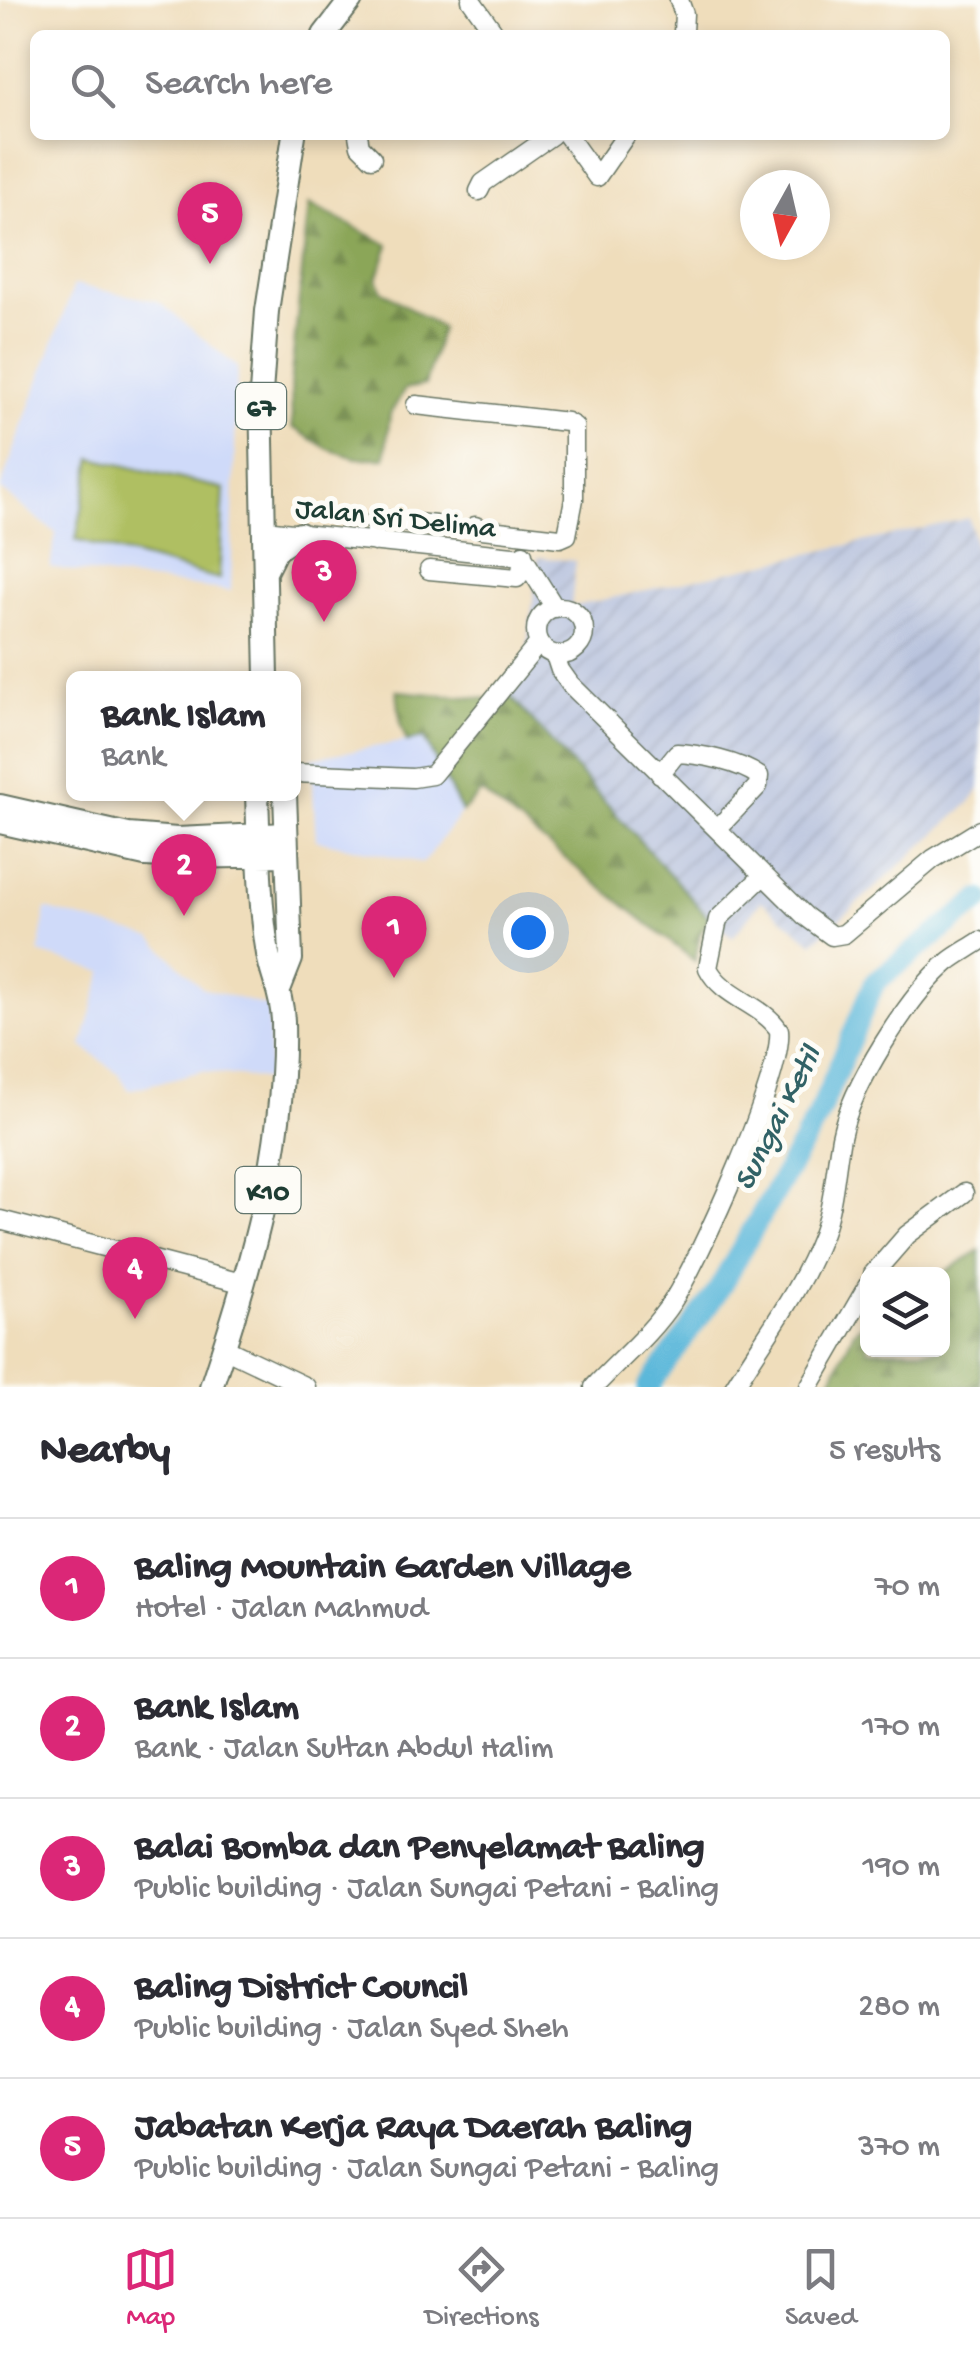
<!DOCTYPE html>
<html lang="en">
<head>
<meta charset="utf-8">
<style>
	:root { --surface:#fff; --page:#f7f7f7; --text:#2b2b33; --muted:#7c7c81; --line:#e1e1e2; --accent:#db2777 }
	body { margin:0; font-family:"Gochi Hand",sans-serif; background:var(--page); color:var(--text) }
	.controls { position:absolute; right:30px; bottom:30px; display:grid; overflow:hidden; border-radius:15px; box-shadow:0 5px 15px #0003 }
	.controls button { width:90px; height:90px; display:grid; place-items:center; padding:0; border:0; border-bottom:2px solid var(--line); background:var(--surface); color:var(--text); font:50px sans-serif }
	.compass { position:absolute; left:740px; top:170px; width:90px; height:90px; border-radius:50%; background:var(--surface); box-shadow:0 5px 15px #0003; rotate:188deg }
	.you { position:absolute; left:528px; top:932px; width:35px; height:35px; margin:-25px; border:8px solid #fff; border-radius:50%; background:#1a73e8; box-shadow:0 0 0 15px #1a73e833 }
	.badge { display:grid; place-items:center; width:65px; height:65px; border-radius:50%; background:var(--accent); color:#fff; font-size:32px; font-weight:700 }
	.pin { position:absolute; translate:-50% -82px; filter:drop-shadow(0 2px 5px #0008) }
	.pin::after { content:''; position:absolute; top:52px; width:35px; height:30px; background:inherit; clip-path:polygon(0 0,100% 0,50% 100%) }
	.popup { position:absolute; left:66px; top:671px; width:235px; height:130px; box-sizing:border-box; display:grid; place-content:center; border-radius:15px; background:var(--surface); filter:drop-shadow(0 2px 8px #0005); font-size:32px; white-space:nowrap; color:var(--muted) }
	.popup b { font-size:38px; color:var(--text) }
	.popup::after { content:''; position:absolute; left:50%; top:100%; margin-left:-20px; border:20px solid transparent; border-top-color:var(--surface) }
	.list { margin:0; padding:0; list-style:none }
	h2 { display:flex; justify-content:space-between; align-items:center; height:130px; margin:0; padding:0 40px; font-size:42px }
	h2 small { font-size:32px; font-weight:400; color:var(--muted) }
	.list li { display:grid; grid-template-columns:65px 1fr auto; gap:30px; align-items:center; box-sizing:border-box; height:140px; padding:0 40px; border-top:2px solid var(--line) }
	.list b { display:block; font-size:38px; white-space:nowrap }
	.list p { margin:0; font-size:32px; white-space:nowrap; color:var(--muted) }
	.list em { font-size:32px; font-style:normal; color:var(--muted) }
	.icon { flex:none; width:55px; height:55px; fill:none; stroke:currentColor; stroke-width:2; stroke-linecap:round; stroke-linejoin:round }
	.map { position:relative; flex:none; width:980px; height:1387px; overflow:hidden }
	.search { position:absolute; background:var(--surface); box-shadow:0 5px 15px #0003; left:30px; right:30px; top:30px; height:110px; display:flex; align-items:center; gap:25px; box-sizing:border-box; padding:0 35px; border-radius:15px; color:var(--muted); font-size:38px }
	.sheet { height:830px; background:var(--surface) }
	nav { display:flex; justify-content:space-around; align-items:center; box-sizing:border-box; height:140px; border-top:2px solid var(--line); background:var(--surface); font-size:28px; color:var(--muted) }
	nav a { display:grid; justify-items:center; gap:5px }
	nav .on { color:var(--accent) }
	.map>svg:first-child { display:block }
	.built { fill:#cfdaf9 }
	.industrial { fill:url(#industrial-furrows) }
	.grass { fill:#afbf62; stroke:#677e4b; stroke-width:2.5 }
	.forest { fill:url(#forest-firs); stroke:#557246; stroke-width:2.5 }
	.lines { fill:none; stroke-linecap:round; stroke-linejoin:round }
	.river { stroke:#5cb8da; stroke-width:22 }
	.minor-casing { stroke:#687563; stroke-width:21 }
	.major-casing { stroke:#687563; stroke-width:26 }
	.minor { stroke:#fff; stroke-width:18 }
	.major { stroke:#fff; stroke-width:22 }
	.labels { text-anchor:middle; stroke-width:10; stroke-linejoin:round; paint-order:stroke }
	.shield { fill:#fdfcf7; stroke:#62766e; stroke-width:2.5 }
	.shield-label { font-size:28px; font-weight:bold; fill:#1f3d34 }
	.street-label { font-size:30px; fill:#1f3d34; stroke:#fdfcf7 }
	.water-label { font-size:32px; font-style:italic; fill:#316266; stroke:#fdfcf7 }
</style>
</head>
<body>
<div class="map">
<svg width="980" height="1387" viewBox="0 0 980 1387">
	<defs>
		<pattern id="industrial-furrows" width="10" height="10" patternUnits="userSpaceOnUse" patternTransform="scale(2.5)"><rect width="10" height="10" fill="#bac4de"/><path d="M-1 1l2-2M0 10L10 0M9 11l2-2" fill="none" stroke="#9fa9bf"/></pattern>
		<pattern id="forest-firs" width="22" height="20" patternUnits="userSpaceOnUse" patternTransform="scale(2.5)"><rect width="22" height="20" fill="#8ba658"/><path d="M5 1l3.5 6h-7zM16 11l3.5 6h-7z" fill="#71884a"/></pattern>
	</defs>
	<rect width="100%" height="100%" fill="#fdfcf7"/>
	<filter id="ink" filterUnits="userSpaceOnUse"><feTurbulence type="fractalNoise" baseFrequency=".01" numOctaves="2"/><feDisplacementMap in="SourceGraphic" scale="20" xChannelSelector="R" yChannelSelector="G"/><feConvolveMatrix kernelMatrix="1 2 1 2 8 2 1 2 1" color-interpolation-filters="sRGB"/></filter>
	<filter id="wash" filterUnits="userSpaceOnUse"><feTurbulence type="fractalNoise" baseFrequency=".0048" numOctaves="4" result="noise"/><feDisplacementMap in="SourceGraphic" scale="40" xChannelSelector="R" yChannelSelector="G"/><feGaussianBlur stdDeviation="2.25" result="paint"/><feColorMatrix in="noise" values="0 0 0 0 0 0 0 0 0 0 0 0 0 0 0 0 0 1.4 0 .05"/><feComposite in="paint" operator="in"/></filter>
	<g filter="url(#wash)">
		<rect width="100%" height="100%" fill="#efddbb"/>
		<path class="built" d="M74,285L158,301L237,367L231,591L50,568L56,533L0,489Z
			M424,738L462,812L423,863L316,840L311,758Z
			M46,909L152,938L202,988L269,1007V1080L202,1071L129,1090L119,1074L82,1046L103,972L39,953Z"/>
		<path class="industrial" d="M969,518L980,568V788L971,802L813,943L761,901L733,937L709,918L502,687L526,659L538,557L576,561L571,607Z"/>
		<path class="grass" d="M92,458L224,489L219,579L76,540Z"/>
		<path class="forest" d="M309,204L389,245L377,278L381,290L441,328L425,385L405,389L390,414L385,458H356L328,449L292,427L291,376Z
			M502,687L709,918L700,934L695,961L481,792L462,812L424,738L407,741L401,726L397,691L489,699Z
			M980,1250V1387H828L854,1331L867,1322L868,1350H942V1274Z"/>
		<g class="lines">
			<path class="river" d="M648,1387L716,1294L817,1118L875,982L980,900"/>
		</g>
	</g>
	<g filter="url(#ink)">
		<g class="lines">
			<defs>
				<path id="minor" d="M471,0L496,35
					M679,0L684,14L683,32
					M358,135L360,146L372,158
					M567,135L597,177L626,135
					M479,191L483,183L552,135
					M416,405L567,422L574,426V499L567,535L560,538L482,529L475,526
					M264,530L523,557L555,608
					M374,542L376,519L436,525
					M429,570L517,578L521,573L523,554
					M536 631a24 24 0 1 1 48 0a24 24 0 1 1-48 0Z
					M555,655L560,670L570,684L805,916L832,936L844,934L933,859L980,830
					M294,773L413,778L432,775L539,643
					M660,774L677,753C701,754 739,762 759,776L758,786L717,829
					M0,1220L245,1284
					M873,1274L907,1235L964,1193
					M224,1348L306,1387
					M594,1387C620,1359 651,1334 672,1302C699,1261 784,1074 779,1030C762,1004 722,997 708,968L718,919L764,875
					M734,1387C765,1336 800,1292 822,1235C834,1203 835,1170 841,1137C851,1087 909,995 948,962C958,954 970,948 980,941
					M809,1387L868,1285"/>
				<path id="major" d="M324,35L351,0
					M266,570L276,550L300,534
					M267,678L261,393L267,311L294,135
					M0,806L128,835L177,839L286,834
					M0,822L145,855L182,857L287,855
					M280,987L291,959L285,794
					M211,1387C251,1267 286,1149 283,1021C282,993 272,978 268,954C259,901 259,847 257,794"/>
			</defs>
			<use href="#minor" class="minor-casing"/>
			<use href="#major" class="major-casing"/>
			<use href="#minor" class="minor"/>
			<use href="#major" class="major"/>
		</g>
	</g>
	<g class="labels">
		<g class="shield">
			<rect x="236" y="383" width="50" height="46" rx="8"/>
			<rect x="235.5" y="1167" width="65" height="46" rx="8"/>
		</g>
		<g class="shield-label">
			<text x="261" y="416">67</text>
			<text x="268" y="1200">K10</text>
		</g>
		<g class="street-label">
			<text transform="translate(396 516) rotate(6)" y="10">Jalan Sri Delima</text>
		</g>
		<g class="water-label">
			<text transform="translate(775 1117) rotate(-63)" y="11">Sungai Ketil</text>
		</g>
	</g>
</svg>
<div class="controls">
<button><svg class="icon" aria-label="layers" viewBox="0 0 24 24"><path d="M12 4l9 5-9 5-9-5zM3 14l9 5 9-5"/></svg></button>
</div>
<svg class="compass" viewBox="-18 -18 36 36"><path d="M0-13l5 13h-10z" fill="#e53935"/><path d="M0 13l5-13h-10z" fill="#7c7c81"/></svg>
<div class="you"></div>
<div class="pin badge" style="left:394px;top:978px">1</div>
<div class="pin badge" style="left:184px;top:916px">2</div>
<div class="popup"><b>Bank Islam</b>Bank</div>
<div class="pin badge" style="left:324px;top:622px">3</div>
<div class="pin badge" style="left:135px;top:1319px">4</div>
<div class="pin badge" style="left:210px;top:264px">5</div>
<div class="search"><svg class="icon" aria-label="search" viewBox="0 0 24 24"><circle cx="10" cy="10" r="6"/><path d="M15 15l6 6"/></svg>Search here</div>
</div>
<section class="sheet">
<h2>Nearby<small>5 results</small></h2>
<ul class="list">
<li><span class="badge">1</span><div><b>Baling Mountain Garden Village</b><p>Hotel · Jalan Mahmud</p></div><em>70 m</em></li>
<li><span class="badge">2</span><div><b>Bank Islam</b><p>Bank · Jalan Sultan Abdul Halim</p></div><em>170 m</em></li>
<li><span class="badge">3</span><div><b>Balai Bomba dan Penyelamat Baling</b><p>Public building · Jalan Sungai Petani - Baling</p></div><em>190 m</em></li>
<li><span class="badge">4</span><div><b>Baling District Council</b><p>Public building · Jalan Syed Sheh</p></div><em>280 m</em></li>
<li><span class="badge">5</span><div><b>Jabatan Kerja Raya Daerah Baling</b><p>Public building · Jalan Sungai Petani - Baling</p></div><em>370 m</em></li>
</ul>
</section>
<nav>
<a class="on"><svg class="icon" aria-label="map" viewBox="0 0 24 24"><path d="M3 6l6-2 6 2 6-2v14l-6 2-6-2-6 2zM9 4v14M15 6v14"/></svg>Map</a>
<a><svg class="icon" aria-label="directions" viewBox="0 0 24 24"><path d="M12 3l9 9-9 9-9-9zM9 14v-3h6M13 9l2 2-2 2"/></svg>Directions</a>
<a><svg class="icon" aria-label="saved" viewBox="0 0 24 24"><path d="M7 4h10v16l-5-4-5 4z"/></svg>Saved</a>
</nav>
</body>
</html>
